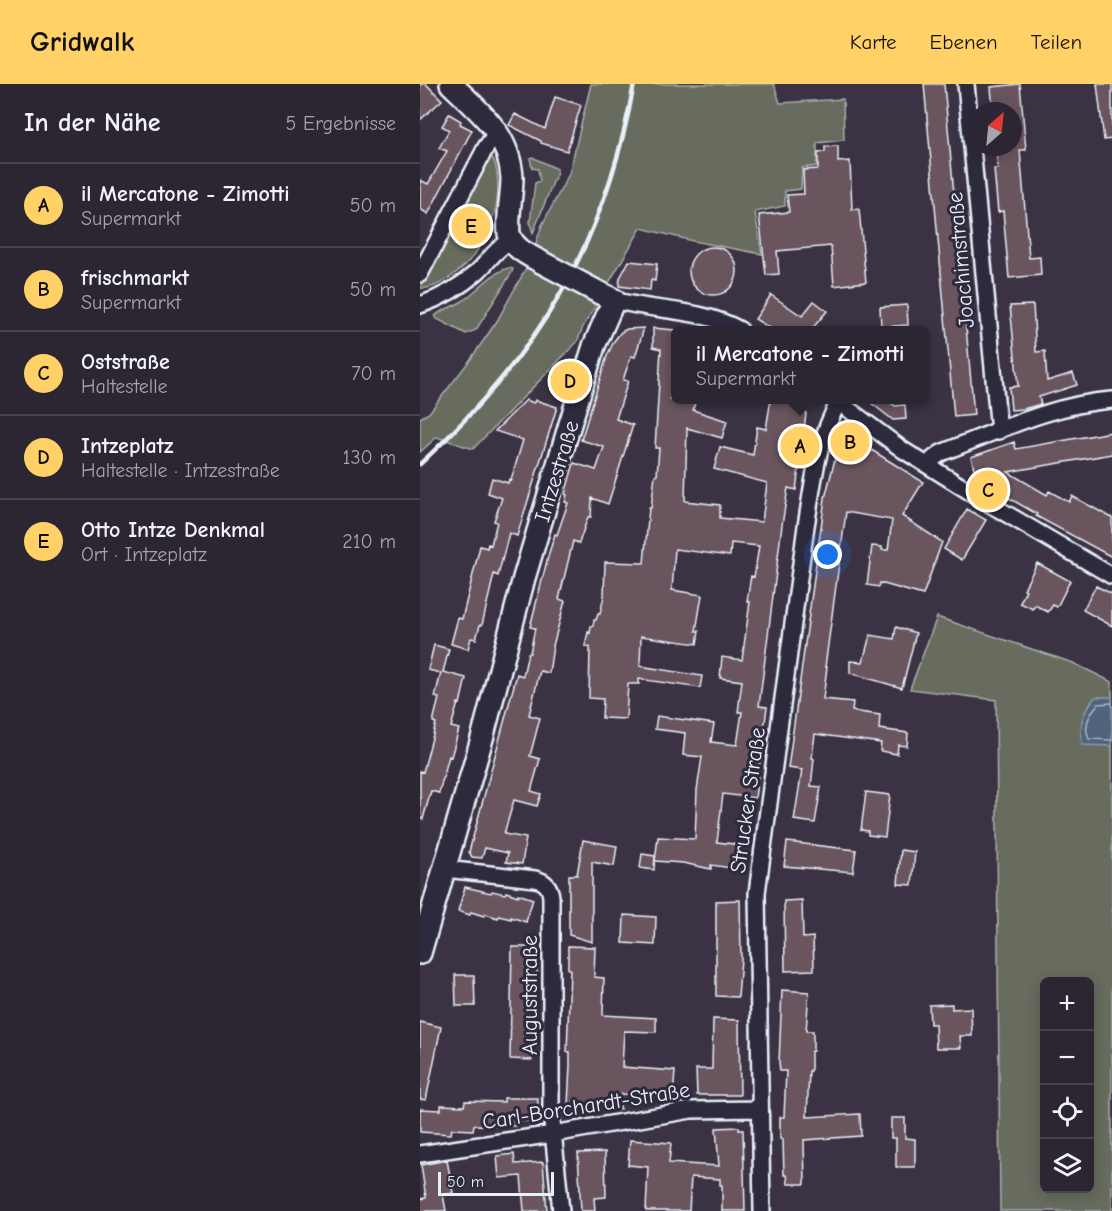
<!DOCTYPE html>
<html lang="de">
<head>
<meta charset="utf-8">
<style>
	:root { --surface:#2c2633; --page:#38323f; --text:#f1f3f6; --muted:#a6a5ac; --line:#48434e; --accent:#ffd166 }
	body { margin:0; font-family:"Comic Neue",sans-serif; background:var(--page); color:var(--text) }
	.controls { position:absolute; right:18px; bottom:18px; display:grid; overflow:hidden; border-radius:9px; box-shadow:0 3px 15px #0003 }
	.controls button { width:54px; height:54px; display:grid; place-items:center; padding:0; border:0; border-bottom:2px solid var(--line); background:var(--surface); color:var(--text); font:30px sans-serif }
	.compass { position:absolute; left:548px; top:18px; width:54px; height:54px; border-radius:50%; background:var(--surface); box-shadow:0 3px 15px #0003; rotate:27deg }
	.scale { position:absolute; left:18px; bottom:15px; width:116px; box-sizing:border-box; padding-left:6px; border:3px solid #e8f1f8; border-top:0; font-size:16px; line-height:21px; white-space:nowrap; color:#e8f1f8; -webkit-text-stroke:4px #2f2a3d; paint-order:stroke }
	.you { position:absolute; left:408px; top:471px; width:21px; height:21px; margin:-15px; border:4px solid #fff; border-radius:50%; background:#1a73e8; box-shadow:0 0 0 9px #1a73e833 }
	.badge { display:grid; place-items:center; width:39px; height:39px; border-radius:50%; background:var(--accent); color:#111; font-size:20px; font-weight:700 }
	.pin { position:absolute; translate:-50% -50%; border:3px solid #fff; box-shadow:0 2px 6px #0006 }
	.popup { position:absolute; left:251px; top:242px; width:258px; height:78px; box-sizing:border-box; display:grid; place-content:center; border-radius:9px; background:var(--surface); filter:drop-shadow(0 2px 4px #0005); font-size:20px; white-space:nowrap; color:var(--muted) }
	.popup b { font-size:22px; color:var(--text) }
	.popup::after { content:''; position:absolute; left:50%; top:100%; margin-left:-12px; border:12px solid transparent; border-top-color:var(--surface) }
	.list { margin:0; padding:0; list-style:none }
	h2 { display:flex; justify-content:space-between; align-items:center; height:78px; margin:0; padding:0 24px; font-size:26px }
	h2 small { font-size:20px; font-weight:400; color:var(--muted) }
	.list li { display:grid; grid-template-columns:39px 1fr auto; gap:18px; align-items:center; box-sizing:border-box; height:84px; padding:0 24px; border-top:2px solid var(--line) }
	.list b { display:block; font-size:22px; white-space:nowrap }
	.list p { margin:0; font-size:20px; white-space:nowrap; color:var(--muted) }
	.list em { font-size:20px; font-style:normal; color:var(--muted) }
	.icon { flex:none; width:33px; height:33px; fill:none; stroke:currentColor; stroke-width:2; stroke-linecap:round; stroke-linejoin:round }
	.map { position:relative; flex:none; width:692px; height:1127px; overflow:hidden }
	header { display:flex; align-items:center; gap:36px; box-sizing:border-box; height:84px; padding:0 30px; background:var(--accent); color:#111 }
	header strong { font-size:28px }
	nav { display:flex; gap:33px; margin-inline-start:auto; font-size:21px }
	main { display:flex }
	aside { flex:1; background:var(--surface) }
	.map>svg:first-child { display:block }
	.green { fill:#676c5f; stroke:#a8aeac; stroke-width:1.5; fill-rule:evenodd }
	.water { fill:#50637b; stroke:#8d9cad; stroke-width:1.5 }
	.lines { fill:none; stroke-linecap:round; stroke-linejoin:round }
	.shore { stroke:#abb8c6; stroke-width:1.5 }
	.building { fill:#6b545e; stroke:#e8f1f8; stroke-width:1.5 }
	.minor-casing { stroke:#e8f1f8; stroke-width:20 }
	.secondary-casing { stroke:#e8f1f8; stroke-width:26 }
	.minor { stroke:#2f2a3d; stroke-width:15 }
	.secondary { stroke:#2f2a3d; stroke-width:21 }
	.rail { stroke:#e8f1f8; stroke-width:4.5 }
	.secondary-bridge-casing { stroke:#e8f1f8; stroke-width:26; stroke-linecap:butt }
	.secondary-bridge { stroke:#2f2a3d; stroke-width:21 }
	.labels { text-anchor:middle; stroke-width:6; stroke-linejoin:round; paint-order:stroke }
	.street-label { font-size:22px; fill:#e8f1f8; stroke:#2f2a3d }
</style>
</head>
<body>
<header>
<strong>Gridwalk</strong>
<nav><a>Karte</a><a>Ebenen</a><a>Teilen</a></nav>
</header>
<main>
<aside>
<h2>In der Nähe<small>5 Ergebnisse</small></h2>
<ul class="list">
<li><span class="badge">A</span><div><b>il Mercatone - Zimotti</b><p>Supermarkt</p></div><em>50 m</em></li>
<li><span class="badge">B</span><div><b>frischmarkt</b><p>Supermarkt</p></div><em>50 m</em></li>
<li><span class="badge">C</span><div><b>Oststraße</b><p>Haltestelle</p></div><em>70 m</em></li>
<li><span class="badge">D</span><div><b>Intzeplatz</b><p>Haltestelle · Intzestraße</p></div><em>130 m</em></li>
<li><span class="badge">E</span><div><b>Otto Intze Denkmal</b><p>Ort · Intzeplatz</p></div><em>210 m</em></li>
</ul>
</aside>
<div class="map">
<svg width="692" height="1127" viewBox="0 0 692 1127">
	<rect width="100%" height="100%" fill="#3b3244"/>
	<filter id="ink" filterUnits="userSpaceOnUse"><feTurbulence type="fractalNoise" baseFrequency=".0167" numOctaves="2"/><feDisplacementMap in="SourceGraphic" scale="12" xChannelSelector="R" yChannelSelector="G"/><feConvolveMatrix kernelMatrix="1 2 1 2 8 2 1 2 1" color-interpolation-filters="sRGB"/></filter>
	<g filter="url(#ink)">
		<path class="green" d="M171,0H354L360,19L423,15L424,56L397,59V82L382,84L381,105L365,107V122L335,128L342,170L273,157L221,144L163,243L157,258L53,365L17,353L0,368V334L9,329L50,276L77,237L110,177L122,141L149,90Z
			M70,70C81,84 80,124 70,138L56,137L54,142L55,147L52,153L57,155L60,161C53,178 19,207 0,204Z
			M112,73L137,85V88L113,149L110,139L115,99L120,97L118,85L112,84L110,74Z
			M89,184L93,185L92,188L56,246L46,250L17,235L15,232C22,225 33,223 41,218C58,207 70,189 89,184Z
			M517,533L653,579L692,598V1127H580L576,616L490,605ZM624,898H670V1104H624Z"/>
		<path class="water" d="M675,613H692V662L662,661C660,639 661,631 675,613Z"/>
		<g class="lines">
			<path class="shore" d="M692,619L678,620C669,631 663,642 669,655L692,656"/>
		</g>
		<path class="building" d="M0,0H6L22,16L0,36Z
			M504,0H524L554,331L534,333Z
			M600,0L606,66H600L609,174L620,173L621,191L589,194L583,127L578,128L574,85H578L576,63H593V27H573L571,3Z
			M677,0H692V55L684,56Z
			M135,13L161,21L147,67L121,59V57L89,41L95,30L125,45Z
			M29,30L41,37L40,40L52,46L8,130L0,125V96L8,100L27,67L19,64L29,46L22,42Z
			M418,62V78L430,77L432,126L439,125L446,198L414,202L411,162L357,167L359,190L346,191L339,131L369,128L367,111L384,110L383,86L398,85V69L405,68V63Z
			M269 187a24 24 0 1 1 48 0a24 24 0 1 1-48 0Z
			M209,177L237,180L235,197L231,196L230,206L199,202L200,194Z
			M351,211L382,232L394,217L407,227L391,246H353L335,235Z
			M487,221L488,241L461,243L460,223Z
			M613,221L616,268L625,267L627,297L653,289L657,301L619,313L621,320L603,325L591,326L589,303L598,302L590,222Z
			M224,244L215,273L211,272L203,296L208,297L196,335L213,341L188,420L172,414L171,433H168L159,459L153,457L139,515L145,517L133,562L129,589L120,587L109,631L120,634L110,672L120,675L111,707L121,710L117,722L94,716L84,750L106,754L102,780L86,778L88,769L65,764L62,774L52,773L49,768L97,590L103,592L108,569H110L115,544L110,543L129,469L135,450L137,451L148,419L145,418L147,411L145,410L154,379L176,386L184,363L161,356L187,272L194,257L201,248L207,245Z
			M233,244L255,246V273H254L250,315H276L273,326L307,337L302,354L267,344L265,417L300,421V434L342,438L347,399L294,385L300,363L333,371L337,343L346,345L351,315H380L387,322L376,406L368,404L362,441L339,622L347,623L335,714L303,710L297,758L322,761L319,785L291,781V785L263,779L235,777L238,753L275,755L277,706L282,673L263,671L265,649L235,645L237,632L294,640L291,658L317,661L322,628H318L322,597L300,594L302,573L322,576L330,518L327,517L331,492L334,493L339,462L311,459L310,472L255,465L252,506L282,511L276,547H279L277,560L221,552L220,582L282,592L280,604L219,595V600H208L206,635L182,634L183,615L169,614L170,563L165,562L168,548L170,549L171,542H173L174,536H176L178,530H180L184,512L185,478L224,479L229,424H231L235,391H237L239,364H235L241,265L233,263Z
			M446,315H466L475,322L485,321L486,335L473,336Z
			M106,316L114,319L115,316L137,323L97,452L89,449L78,492L74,490L62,541H60L56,555L51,554L48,565L31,560L38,534L42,535L60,462L67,464L68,460L71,461L77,438L74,437L82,414L68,409L72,394L88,399L89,395L91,396L103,356L75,347Z
			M692,348V370L588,388L627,411L629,407L649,418L652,412L692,434V473L616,432L617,430L557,396L551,373L594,358L596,365Z
			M429,352L503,398L482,432L522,458L503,511L460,499L459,503L447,501L452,462L462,463V466H468L472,436L426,428L405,583H407L403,615L433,618L432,627L460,631L459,645L488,649L487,662L478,661L477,670L460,667L461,659L395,650L392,674L394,675L391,702L401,703L395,739L374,736L382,686L368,684L405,414L416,371Z
			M547,425L566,436L542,476L524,465Z
			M617,479L650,497L637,523L633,521L628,528L615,521L613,525L600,519L606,506L604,505Z
			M676,502L692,510V542L663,526Z
			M476,543L496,549L482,604L430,589V577L443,578L450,551L474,555Z
			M14,561L29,565L23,588L46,594L40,620L38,619L31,643L39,645L31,673L29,672L19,709L11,707L3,735L0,734V687L3,688L16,639L13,638L19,614L15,613L21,589L8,586Z
			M446,708L470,711L465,753L448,751V747L441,746Z
			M163,756L197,762L194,782L172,778V858L149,851V791H157Z
			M367,758L436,766L433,788L364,782Z
			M481,766L495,768L492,801L478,800Z
			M222,770L235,772L234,786L220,784Z
			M45,803L71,809L72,807L85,810L86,808L98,812V810L113,815L106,838L91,833V835L79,832L78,834L65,830L64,832L51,828L50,831L38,827Z
			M320,816L321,875L318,913L296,912V817Z
			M382,816L383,854L393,853L394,886L365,887L364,817Z
			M204,831L236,833L235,861L203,859Z
			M148,862L175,863L174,893L184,894L183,931L236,934V948L204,947L202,983L255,987L253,1014L201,1010L200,1025L186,1024V1022L148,1021L150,981V968H147L150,885H148Z
			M92,863H117V890H113L112,976L90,975Z
			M35,891H54L55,922H36Z
			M362,906L389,908L386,947H393V967H391V987H389L387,1033L440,1030L441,1052L384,1056L385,1100H368L367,1091H364L363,1056L360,1055V1033H364L366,987H360L359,978Z
			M532,920V925L551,924L552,952H540L541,964H516L515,940H510L509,921Z
			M293,935L319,936L320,1011H277L276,985H292Z
			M0,938L21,943L6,1016L0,1015Z
			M84,1014H118L117,1037H95V1042L54,1041L53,1046L32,1045L31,1050L0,1048V1025L21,1026V1021L44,1022L45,1017L84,1018Z
			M471,1034H485V1054L495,1055V1083H476V1054H471Z
			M319,1043V1046H323L325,1127H302V1101H300V1095L271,1093L269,1127H226L228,1083L208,1081L210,1056L251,1059L249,1079L299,1082L296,1044Z
			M185,1068L186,1113L174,1114L175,1127H161L158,1069Z
			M94,1070L95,1080L123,1078L127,1127H104L101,1092L79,1094L77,1072Z
			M27,1076L33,1109L23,1111L26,1127H0V1115L6,1114L1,1081Z"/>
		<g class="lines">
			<defs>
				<path id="minor" d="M546,0L579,347
					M0,190L66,63L71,56L79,51
					M194,216C236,228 280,224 320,246
					M0,221C21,214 40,203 57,188C69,177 76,164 91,157
					M416,316L483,366L563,416L692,492
					M509,382L513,375L521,369C576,348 633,320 692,316
					M25,785L115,795C125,797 130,802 131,813V1027L141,1127
					M0,1070L133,1050L271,1026L340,1025
					M342,1127L337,809L386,442C393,401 397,355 419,318"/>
				<path id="secondary" d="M31,0C60,28 90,51 92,94C92,113 87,131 89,150C94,165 107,170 121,178
					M0,869L63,651L104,494L150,340L174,262L194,216L178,208"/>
			</defs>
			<use href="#minor" class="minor-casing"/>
			<use href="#secondary" class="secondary-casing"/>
			<use href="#minor" class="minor"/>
			<use href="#secondary" class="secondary"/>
			<path class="rail" d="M0,380C119,270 185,161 214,0"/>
			<defs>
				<path id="secondary-bridge" d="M121,178L178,208"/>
			</defs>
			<use href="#secondary-bridge" class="secondary-bridge-casing"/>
			<use href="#secondary-bridge" class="secondary-bridge"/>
		</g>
	</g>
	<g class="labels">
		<g class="street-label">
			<text transform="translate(540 176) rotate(-95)" y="8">Joachimstraße</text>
			<text transform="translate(136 387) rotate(-73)" y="8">Intzestraße</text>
			<text transform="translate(327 716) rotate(-82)" y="8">Strucker Straße</text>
			<text transform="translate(109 911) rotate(-90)" y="8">Auguststraße</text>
			<text transform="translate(166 1021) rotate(-9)" y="8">Carl-Borchardt-Straße</text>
		</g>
	</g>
</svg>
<div class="controls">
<button>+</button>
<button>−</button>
<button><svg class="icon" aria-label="locate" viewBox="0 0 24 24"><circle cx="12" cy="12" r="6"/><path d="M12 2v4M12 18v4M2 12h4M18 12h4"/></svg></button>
<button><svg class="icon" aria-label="layers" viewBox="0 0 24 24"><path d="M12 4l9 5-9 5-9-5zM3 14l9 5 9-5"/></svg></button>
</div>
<svg class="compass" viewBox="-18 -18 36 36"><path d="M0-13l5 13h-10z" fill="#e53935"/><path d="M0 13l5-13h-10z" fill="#a6a5ac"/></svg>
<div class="scale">50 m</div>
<div class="you"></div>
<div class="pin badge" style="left:380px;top:362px">A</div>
<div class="popup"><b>il Mercatone - Zimotti</b>Supermarkt</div>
<div class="pin badge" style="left:430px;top:358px">B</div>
<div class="pin badge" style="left:568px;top:406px">C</div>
<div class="pin badge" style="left:150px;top:297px">D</div>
<div class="pin badge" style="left:51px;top:142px">E</div>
</div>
</main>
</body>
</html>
